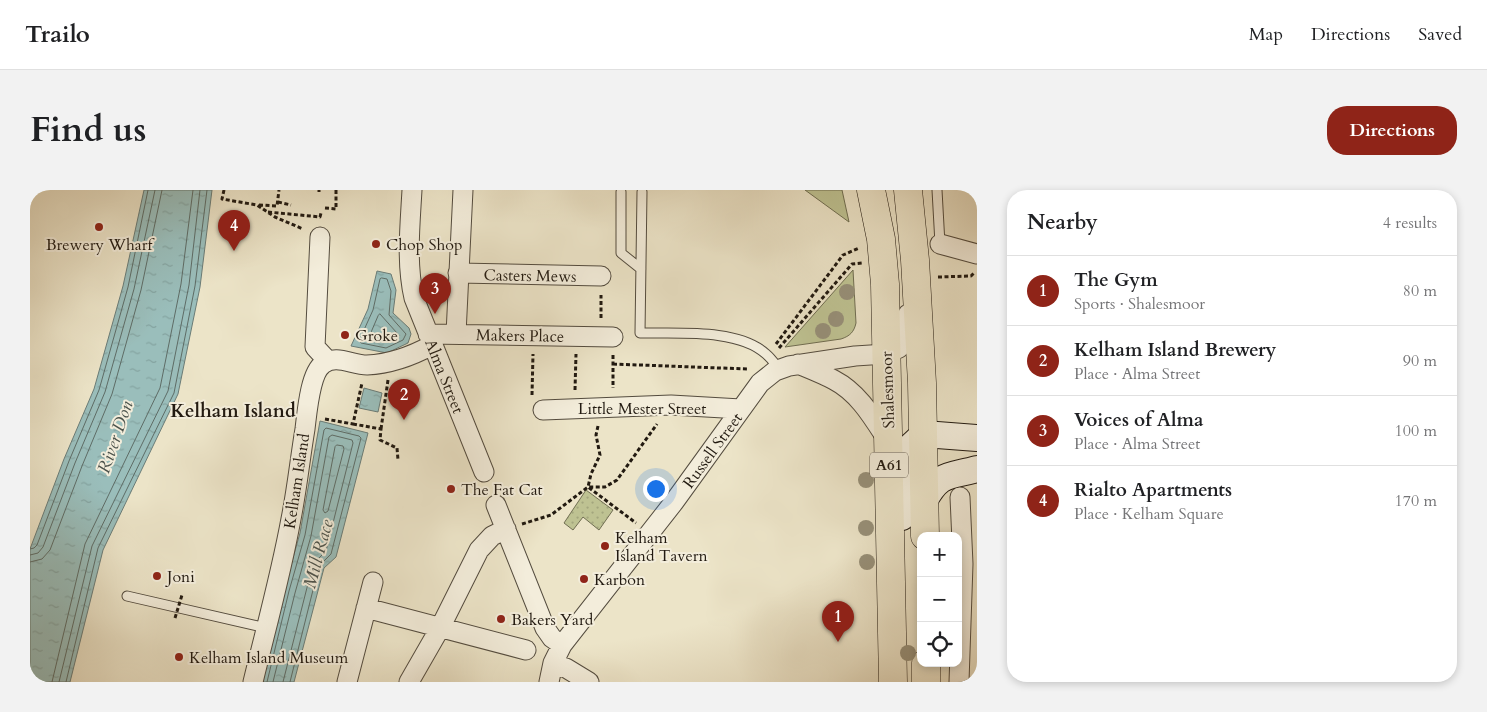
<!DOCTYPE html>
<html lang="en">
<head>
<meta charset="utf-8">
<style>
	:root { --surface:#fff; --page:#f2f2f2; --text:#202124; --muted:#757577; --line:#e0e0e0; --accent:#8f2418 }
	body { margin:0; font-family:Cardo,serif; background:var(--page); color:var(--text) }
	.controls { position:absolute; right:15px; bottom:15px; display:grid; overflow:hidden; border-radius:10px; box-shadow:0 2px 8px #0003 }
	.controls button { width:45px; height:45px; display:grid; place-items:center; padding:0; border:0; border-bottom:1px solid var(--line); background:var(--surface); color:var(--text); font:25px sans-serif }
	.you { position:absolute; left:625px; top:298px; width:18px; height:18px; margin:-12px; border:4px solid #fff; border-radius:50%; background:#1a73e8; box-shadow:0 0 0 8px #1a73e833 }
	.badge { display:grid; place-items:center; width:32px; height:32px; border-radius:50%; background:var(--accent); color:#fff; font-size:16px; font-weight:700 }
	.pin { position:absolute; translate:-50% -41px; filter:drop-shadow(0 1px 2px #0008) }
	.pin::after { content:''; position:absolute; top:26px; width:18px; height:15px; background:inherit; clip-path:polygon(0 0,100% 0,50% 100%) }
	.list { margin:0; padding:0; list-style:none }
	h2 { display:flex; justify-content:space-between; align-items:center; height:65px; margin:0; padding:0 20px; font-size:21px }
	h2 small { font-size:16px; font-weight:400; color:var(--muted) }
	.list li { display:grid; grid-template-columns:32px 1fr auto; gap:15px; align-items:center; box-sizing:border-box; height:70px; padding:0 20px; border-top:1px solid var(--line) }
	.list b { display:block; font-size:19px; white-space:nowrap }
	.list p { margin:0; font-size:16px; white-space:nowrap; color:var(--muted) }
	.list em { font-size:16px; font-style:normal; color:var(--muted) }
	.icon { flex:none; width:28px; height:28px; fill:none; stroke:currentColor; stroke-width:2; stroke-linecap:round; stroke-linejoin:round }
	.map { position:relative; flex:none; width:947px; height:492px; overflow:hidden; border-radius:20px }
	header { display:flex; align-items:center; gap:30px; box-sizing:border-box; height:70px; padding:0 25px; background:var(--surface); border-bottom:1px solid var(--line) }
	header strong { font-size:24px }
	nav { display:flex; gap:28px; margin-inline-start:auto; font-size:18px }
	.intro { display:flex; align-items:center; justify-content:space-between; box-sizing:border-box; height:120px; padding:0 30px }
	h1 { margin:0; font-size:35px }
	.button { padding:12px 22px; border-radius:20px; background:var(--accent); color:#fff; font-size:18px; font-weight:700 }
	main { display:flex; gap:30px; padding:0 30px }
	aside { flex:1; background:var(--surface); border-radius:20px; box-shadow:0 2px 8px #0003 }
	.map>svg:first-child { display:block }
	.green { fill:#bec292; stroke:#706e52 }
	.garden { fill:url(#garden-dots); stroke:#706e52 }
	.water { fill:url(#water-ripples); stroke:#6a7c77 }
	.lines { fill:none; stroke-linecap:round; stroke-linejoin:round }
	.shore { stroke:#5e6c66; stroke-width:1 }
	.lane-casing { stroke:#544c3f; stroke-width:11 }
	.street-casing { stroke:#544c3f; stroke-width:21 }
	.secondary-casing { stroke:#221a11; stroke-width:28 }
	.highway-casing { stroke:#221a11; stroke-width:29 }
	.path { stroke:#221a11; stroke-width:3; stroke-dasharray:4 2.5; stroke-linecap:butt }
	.lane { stroke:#f3eddb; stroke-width:9 }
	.street { stroke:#f3eddb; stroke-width:19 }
	.secondary { stroke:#f3eddb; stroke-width:26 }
	.highway { stroke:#ece4c8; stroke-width:28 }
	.path-bridge { stroke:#221a11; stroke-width:3; stroke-dasharray:4 2.5; stroke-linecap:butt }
	.tree { fill:#979079 }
	.poi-dot { fill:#8f2418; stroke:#f3eddb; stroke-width:2 }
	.labels { text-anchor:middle; stroke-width:4; stroke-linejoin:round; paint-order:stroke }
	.shield { fill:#f3eddb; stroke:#61594e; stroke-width:1 }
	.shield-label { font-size:15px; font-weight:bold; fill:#221a11 }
	.poi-label { font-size:16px; fill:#221a11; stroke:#f3eddb; text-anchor:start }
	.street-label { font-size:16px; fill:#221a11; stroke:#f3eddb }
	.water-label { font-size:18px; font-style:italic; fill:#4c534c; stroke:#f3eddb }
	.quarter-label { font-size:19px; font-weight:bold; fill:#221a11; stroke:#f3eddb }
</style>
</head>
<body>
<header>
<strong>Trailo</strong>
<nav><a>Map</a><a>Directions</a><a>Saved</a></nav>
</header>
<div class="intro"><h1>Find us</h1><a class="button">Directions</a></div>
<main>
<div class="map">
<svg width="947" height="492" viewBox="0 0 947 492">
	<defs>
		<pattern id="garden-dots" width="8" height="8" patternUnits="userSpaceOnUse" patternTransform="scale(1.25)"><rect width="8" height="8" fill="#bec292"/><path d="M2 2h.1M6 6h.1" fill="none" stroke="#a3a67d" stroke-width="1.8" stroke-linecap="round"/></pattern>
		<pattern id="water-ripples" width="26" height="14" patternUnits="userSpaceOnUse" patternTransform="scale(1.25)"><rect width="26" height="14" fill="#9abebb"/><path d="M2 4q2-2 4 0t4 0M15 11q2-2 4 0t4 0" fill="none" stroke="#84a3a0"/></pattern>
	</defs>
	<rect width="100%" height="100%" fill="#ece4c8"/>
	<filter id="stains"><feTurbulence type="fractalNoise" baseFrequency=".004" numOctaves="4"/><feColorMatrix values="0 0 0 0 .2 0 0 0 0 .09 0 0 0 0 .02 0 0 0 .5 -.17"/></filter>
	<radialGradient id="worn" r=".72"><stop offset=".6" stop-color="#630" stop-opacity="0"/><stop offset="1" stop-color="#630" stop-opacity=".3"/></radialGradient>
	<path class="green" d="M775,0H812L819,32Z
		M823,80L826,133C824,142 820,146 811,149L755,157Z"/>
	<path class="garden" d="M556,300L583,320L569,340L553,327L543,340L534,333Z"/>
	<path class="water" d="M114,0H182L170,97L148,204L73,360L40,492H0V359L34,269L64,199L93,96Z
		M347,81L361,84L366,100L363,123L379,138L381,144L378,153L357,163L321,156L338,119Z
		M334,198L352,203L348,222L329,218Z
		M290,231L338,243L306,367L294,378L264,492H232L254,400L270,343Z"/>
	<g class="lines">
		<path class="shore" d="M352,88L357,89L361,101L359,125L376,144L373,150L356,158L331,153L329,151L343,120L350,89Z
			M350,124L367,143V146L355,151L339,147L348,126Z
			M307,255L313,256L314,259L298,321L295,323L293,320L305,257Z
			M0,359L4,358L7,355L39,271L69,200L98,97L118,0
			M0,365L8,363L13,357L45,273L75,202L104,99L125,0
			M0,372L12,369L20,360L52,276L82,204L111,100L132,0
			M22,492L55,354L130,198L151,94L163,0
			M29,492L62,356L138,201L159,95L170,0
			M36,492L68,358L144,203L165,96L177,0
			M237,492L259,401L275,345L294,240L296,238L329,246L331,248L301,364L289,376L260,492
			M243,492L265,403L281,346L299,247L302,245L322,250L323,253L296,361L283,374L253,492"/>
		<defs>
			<path id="lane" d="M907,0L910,54
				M591,2V63L611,79
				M612,2L610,143C646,144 708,138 736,164C741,168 745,174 749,179
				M97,406L236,438"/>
			<path id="street" d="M382,0C380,36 376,73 384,108L454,282
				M290,47L285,157L298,171
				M910,54L947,64
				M428,83L571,86
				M398,144L583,147
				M426,144L433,0
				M768,174C780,179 793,184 804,190C829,203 843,228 858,251
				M513,220L641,215L711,219
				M466,315L515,438L522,448L532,455
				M336,418L496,460
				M523,474L536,478L559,492
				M223,492C236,438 251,384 261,329C267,299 270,269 275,239C277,223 280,183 293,174C306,164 322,175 337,175C360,174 382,166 402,155
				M317,492L343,392
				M379,492L410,438L449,360L462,346L476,339
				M519,492L523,473L532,455L644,312L730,193L745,181L759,176L825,166L856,164L869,158L877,148L878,124
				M929,492L933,374L930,307"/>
			<path id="secondary" d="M894,311C910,282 918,287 947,279
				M872,327L873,270L879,258L894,244L947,248"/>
			<path id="highway" d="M841,0L851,49L855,94L863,492
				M878,0L885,70L892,193L895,346
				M896,492V473"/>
		</defs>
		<use href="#lane" class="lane-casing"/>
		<use href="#street" class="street-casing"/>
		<use href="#secondary" class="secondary-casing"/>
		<use href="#highway" class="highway-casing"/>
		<path class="path" d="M194,0L192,9L227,15L245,27L273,39
			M289,0V2
			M248,12L261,15
			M229,15L247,16L249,0
			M295,18L306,19V0
			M238,22L290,27L291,23
			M908,87L941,86L945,82
			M571,128V105
			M746,154L813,65L829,58
			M749,158L822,74L832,73
			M583,165V198
			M583,174L717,179
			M545,200L546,164
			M502,205L503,164
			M295,229L323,234L332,193
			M323,234L351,239L350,250L367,258L368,270
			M568,236L566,245L570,265L561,284L558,297L606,333
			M351,239L358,190
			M492,334L521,325L558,297H575L587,290L627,234"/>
		<use href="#lane" class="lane"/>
		<use href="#street" class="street"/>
		<use href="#secondary" class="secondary"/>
		<use href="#highway" class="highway"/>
		<path class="path-bridge" d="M145,428L152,405"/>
	</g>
	<g class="tree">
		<circle cx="817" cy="102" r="8"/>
		<circle cx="806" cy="129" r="8"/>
		<circle cx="793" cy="141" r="8"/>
		<circle cx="836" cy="290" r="8"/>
		<circle cx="836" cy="338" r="8"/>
		<circle cx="837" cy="372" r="8"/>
		<circle cx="878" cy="463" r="8"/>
	</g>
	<g class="poi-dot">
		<circle cx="69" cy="37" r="5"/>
		<circle cx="346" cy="54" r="5"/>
		<circle cx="315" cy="145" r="5"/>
		<circle cx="421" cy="299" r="5"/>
		<circle cx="575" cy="356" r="5"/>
		<circle cx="127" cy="386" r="5"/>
		<circle cx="554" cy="389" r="5"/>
		<circle cx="471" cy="429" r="5"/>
		<circle cx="149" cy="467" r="5"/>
	</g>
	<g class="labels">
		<rect class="shield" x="840" y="262.5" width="38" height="25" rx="4"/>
		<g class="shield-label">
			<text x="859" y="280">A61</text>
		</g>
		<g class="poi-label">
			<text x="69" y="60" text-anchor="middle">Brewery Wharf</text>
			<text x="356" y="60">Chop Shop</text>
			<text x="325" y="151">Groke</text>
			<text x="431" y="305">The Fat Cat</text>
			<text x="585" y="353">Kelham<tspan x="585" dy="18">Island Tavern</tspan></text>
			<text x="137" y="392">Joni</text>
			<text x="564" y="395">Karbon</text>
			<text x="481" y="435">Bakers Yard</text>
			<text x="159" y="473">Kelham Island Museum</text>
		</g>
		<g class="street-label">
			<text transform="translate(500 85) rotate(1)" y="6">Casters Mews</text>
			<text transform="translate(490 145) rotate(1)" y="6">Makers Place</text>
			<text transform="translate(415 186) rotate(68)" y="6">Alma Street</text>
			<text transform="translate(857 200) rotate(-92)" y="6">Shalesmoor</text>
			<text x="612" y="224">Little Mester Street</text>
			<text transform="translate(682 260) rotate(-54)" y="6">Russell Street</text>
			<text transform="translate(266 291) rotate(-81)" y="6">Kelham Island</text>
		</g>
		<g class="water-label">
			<text transform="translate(85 247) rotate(-71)" y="6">River Don</text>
			<text transform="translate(288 364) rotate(-75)" y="6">Mill Race</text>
		</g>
		<g class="quarter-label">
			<text x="203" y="227">Kelham Island</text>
		</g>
	</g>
	<rect width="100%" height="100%" filter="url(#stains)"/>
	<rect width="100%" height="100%" fill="url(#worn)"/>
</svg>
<div class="controls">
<button>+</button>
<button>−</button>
<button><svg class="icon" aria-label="locate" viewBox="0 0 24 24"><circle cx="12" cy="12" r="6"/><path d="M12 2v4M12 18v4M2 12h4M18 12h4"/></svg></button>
</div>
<div class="you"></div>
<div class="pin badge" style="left:808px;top:452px">1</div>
<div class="pin badge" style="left:374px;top:230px">2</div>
<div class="pin badge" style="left:405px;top:124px">3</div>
<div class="pin badge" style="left:204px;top:61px">4</div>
</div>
<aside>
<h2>Nearby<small>4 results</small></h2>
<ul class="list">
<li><span class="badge">1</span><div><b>The Gym</b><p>Sports · Shalesmoor</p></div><em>80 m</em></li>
<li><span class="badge">2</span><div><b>Kelham Island Brewery</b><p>Place · Alma Street</p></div><em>90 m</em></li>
<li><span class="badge">3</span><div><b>Voices of Alma</b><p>Place · Alma Street</p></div><em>100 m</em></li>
<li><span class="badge">4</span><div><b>Rialto Apartments</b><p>Place · Kelham Square</p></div><em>170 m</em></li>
</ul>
</aside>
</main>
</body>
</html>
